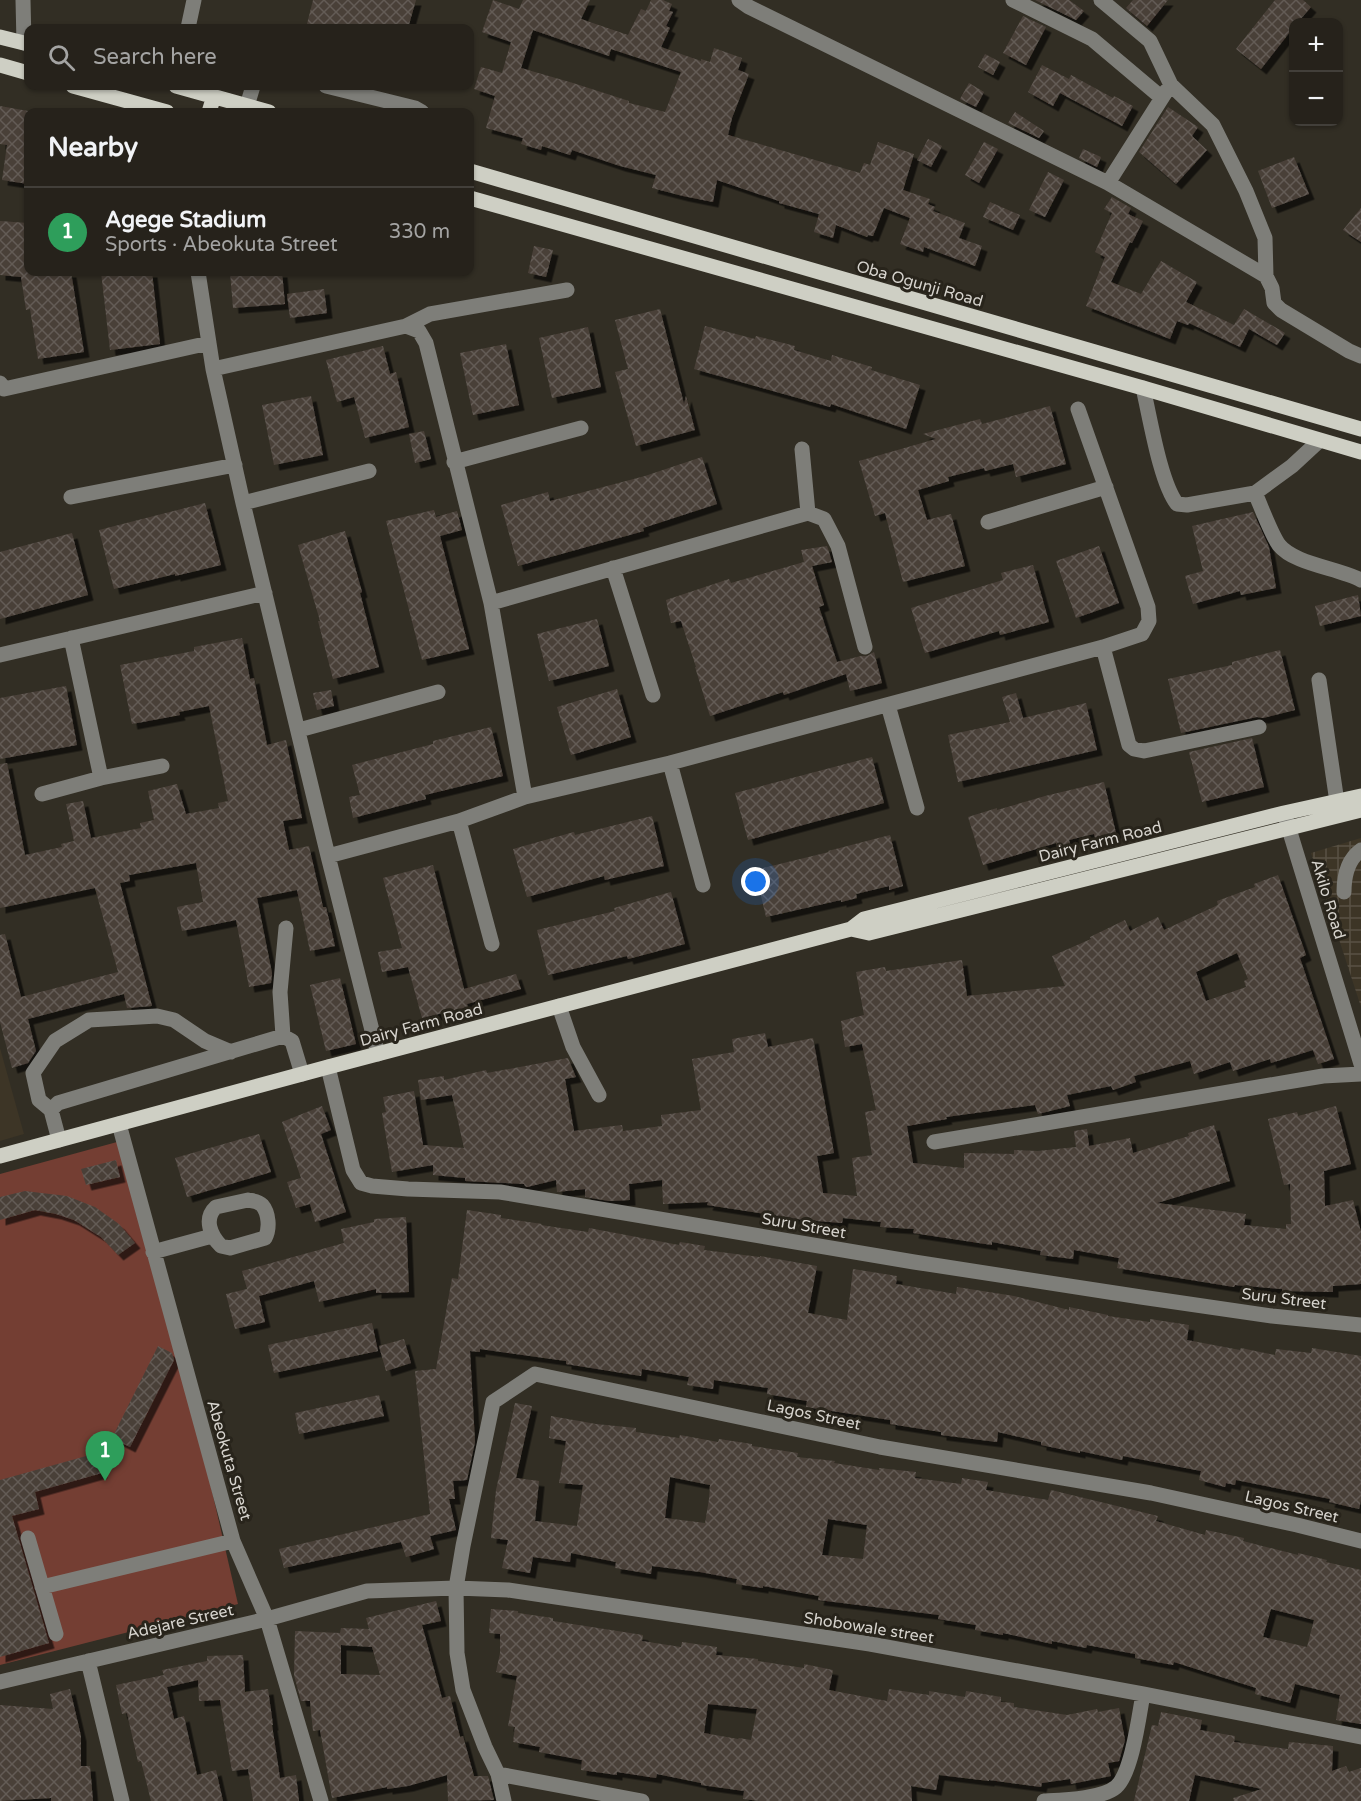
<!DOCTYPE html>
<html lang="en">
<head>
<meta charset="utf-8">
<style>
	:root { --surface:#26221b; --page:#322f28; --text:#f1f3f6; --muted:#a4a4a3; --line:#423f3a; --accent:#d93025 }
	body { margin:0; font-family:"Varela Round",sans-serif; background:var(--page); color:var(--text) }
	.controls { position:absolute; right:18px; top:18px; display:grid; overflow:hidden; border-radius:12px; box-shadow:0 2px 4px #0004 }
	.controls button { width:54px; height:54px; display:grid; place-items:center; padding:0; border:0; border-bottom:2px solid var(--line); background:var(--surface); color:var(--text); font:30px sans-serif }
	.you { position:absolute; left:756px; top:882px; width:21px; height:21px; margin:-15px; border:4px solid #fff; border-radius:50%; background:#1a73e8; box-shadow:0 0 0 9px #1a73e833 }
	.badge { display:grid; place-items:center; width:39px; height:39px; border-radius:50%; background:var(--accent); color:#fff; font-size:20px; font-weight:700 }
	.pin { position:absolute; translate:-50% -50px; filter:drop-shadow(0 2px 3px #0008) }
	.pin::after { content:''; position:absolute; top:32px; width:21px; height:18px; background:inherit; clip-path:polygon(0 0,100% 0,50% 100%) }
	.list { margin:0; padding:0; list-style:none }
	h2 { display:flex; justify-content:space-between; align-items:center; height:78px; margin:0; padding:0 24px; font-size:26px }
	h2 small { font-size:20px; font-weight:400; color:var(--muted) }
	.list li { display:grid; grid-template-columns:39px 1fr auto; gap:18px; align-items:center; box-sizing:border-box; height:90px; padding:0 24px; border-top:2px solid var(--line) }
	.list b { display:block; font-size:22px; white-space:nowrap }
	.list p { margin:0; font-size:20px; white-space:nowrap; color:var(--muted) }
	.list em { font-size:20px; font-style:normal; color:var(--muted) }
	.icon { flex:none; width:33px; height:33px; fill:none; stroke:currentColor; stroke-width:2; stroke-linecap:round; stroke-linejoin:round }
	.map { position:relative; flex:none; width:1361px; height:1801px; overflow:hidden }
	.search { position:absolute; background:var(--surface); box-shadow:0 2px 4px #0004; left:24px; top:24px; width:450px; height:66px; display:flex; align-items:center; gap:15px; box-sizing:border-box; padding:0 21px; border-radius:12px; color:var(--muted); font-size:22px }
	.panel { position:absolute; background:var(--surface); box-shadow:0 2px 4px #0004; left:24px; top:108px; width:450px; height:168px; border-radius:12px }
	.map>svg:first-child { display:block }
	.built { fill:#3d3526 }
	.industrial { fill:url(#industrial-grid) }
	.pitch { fill:#743e33 }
	.building { fill:url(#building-cross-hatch); fill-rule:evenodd; filter:url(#shadow) }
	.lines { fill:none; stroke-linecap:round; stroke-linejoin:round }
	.minor { stroke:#7e7e79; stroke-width:15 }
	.major { stroke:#cecfc4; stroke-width:15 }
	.labels { text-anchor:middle; stroke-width:6; stroke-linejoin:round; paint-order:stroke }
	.street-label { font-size:16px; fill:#d6d3cd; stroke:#28241b }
</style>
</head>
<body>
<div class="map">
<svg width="1361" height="1801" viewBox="0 0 1361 1801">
	<defs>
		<pattern id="industrial-grid" width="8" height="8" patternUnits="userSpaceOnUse" patternTransform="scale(1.5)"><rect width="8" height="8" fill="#3d3526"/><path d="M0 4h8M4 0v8" fill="none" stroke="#585144"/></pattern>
		<pattern id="building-cross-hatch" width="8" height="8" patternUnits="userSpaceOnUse" patternTransform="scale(1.5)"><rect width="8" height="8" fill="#4a4039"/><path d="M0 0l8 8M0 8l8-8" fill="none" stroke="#635b54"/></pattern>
		<filter id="shadow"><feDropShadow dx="5.5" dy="5.5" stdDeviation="0" flood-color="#0009"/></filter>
	</defs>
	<rect width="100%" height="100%" fill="#322e24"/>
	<path class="built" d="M0,1048L24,1134L0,1141Z"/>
	<path class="industrial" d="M1361,838V1007L1311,853Z"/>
	<path class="pitch" d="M117,1142L181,1357L238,1604L0,1665V1174Z"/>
	<path class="building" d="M313,0H416L408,28H306Z
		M493,0L519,9L523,0H590L581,19L628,35L641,9L646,11L651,0H663L672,4L669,11L673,12L666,26L670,28L661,47L701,61V59L710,62L714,48L742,58L738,70L749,74L732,118L728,135L860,173L864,163L870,165L878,142L914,154L903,190L930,199L928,204L935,207L933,211L965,223L959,238L982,246L975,266L924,247L923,252L900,244L910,218L884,208L873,236L868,235L867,237L836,225L833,238L814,232L819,214L779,203V201L717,180L713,202L683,196L652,188L656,175L620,166L572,150L570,155L542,146L541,150L521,144L523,138L486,128L495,96L474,89L481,67L502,73L511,42L482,32ZM533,30L609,56L611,49L681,72L665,112L629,103V101L573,83L521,68Z
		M1035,0H1069L1084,11L1076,20Z
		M1133,0H1168L1147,26L1126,8Z
		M1275,0H1303L1311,7L1298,22H1293V28L1261,69L1236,49Z
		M1023,16L1046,27L1026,65L1003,53Z
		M985,54L1000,62L993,75L978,67Z
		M1042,65L1069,79L1071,75L1113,98L1114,96L1133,106L1122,126L1060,93L1053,106L1028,92Z
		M969,83L984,92L976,107L960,99Z
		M0,106L28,111V184L2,180L7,145L0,144Z
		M1168,107L1198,127L1192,136L1207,150L1176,184L1139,152Z
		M1015,112L1044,131L1039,138L1008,123Z
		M928,139L942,146L931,167L917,160Z
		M984,142L998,149L979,183L965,175Z
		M1083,149L1101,157L1097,167L1079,158Z
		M1294,157L1309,194L1272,208L1258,171Z
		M1048,172L1064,180L1045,217L1029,210Z
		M1112,197L1131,208L1128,214L1143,221L1132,243L1130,242L1111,282L1141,294L1161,261L1197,282L1186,302L1234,325L1244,309L1285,333L1277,345L1249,329L1240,347L1189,323L1188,325L1177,321L1170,339L1086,306L1105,257L1095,252L1112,213L1104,209Z
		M990,202L1020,215L1013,230L983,217Z
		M1361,208V242L1343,230Z
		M0,221L28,223V272H71L84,352L38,359L30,309L26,310L21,277L0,275Z
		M534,246L553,250L546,277L528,273Z
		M101,272H152L160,344L110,350Z
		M230,272H282L285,304L233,308Z
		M324,289L327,313L290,318L287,294Z
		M660,309L684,404L686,396L695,430L636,446L615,372L628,369L615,320Z
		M705,326L755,339L756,336L795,346L794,350L831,361L832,355L872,367L871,370L920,385L906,429L831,404L830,407L694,369Z
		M588,327L601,387L552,398L539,338Z
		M506,344L519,405L473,415L460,353Z
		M383,346L390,374L396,372L409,427L365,438L354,397L337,402L326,360Z
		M311,396L323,455L274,465L262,405Z
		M1050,406L1066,464L1016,477L1013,464L985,471L984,468L948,477L949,481L918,490L927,520L951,514L965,566L903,582L885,513L875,516L859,461L936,439L923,434L980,419L982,424Z
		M424,431L431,459L415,463L409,434Z
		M702,457L717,504L643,528L644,531L518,566L501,505L548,492L550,501L645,476Z
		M205,503L221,565L175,576V574L114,589L99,530Z
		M434,510L436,517L457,511L462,530L440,536L469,649L422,660L386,521Z
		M1253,512L1269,547L1276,588L1241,595L1240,591L1193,604L1185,576L1203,571L1192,526Z
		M345,531L362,592L360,593L379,667L333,679L318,621H320L298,545Z
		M72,533L88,595L0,619V552Z
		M827,546L832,562L812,566L824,605L819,607L837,662L861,656H867L874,652L882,683L850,691L846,674L784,695L783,692L710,716L695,667H696L681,621L671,623L666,600L729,579L731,583L804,562L801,550Z
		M1099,546L1119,603L1076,618L1056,561Z
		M1033,565L1049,622L1000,635L999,631L925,653L911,608L1003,580L1001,573Z
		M1358,595L1361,616L1320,626L1315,606Z
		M597,619L609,666L549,681L537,634Z
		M242,638L250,679L254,678L267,745L286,740L302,818L283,821L289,850L309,846L323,907H326L335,946L310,951L297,890L257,898L272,973L271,983L249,987L236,920L182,931L177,907L203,902L196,863L129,875L130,881L120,883L152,1006L127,1008L124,994L28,1019L36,1051L28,1063L12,1068L0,1022V935L5,934L21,997L118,972L95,888L0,908V764L7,763L25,855L62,847L61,844L74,841L66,804L83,801L91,838L141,828L140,823L154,820L148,791L177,784L186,814L219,808L218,803L228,801L209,706L179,712L180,715L132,724L120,665L194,651V647Z
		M1280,650L1295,710L1263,718L1257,717L1181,733L1168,679L1232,665V662Z
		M66,686L77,745L0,759V698Z
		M617,689L631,737L571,755L557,707Z
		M331,690L334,706L317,710L313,693Z
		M1016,693L1023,718L1086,703L1097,750L958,782L948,735L1010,722L1002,697Z
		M491,727L503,776L425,795L426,799L353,818L349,797L360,795L352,765L433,744V741Z
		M1252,738L1264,787L1202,802L1189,752Z
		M872,757L884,803L748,840L735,793Z
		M1104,782L1116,833L1095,838L1094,834L1069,840L1070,844L1057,847L1056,843L983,865L968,817L997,808V810L1045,796Z
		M652,816L664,866L605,880L604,876L527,897L513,849L574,832L575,835Z
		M890,835L903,886L889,890V886L856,894L857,898L841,902V900L766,917L755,870L829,852L828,851Z
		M433,865L464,989L516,974L521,989L467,1004L468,1007L422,1018L408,967L382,972L378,952L402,948L383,878Z
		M1278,875L1306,955L1300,958L1334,1059L1318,1064L1313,1050L1271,1063L1270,1059L1233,1071L1230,1062L1194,1074L1190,1061L1134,1076L1136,1082L1113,1090L1111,1086L1067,1095L1070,1106L1038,1114L1035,1105L946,1117L947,1119L907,1126L913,1163L964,1168V1153L1014,1154V1150L1038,1151L1076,1147L1074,1131L1087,1129L1089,1146L1130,1138L1133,1153L1189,1136L1188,1133L1214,1125L1230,1181L1157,1203L1246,1214L1244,1225L1286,1229V1224H1291L1290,1184L1284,1185L1268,1119L1297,1112L1298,1116L1336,1106L1351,1164L1324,1171L1325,1206L1353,1200L1361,1232V1284L1333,1286V1292L1282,1291V1289L1235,1285L1234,1287L1117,1268L1119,1258L1074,1250L1073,1259L1040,1255L1041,1251L992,1242V1245L913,1233L914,1229L880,1227L881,1222L843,1218L842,1223L804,1220L707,1205L708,1202L663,1204L662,1180L629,1184L630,1200L609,1201L585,1197V1189L557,1192L556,1180L527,1187L525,1186L524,1184L465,1181V1178L433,1175V1165L392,1172L382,1113L386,1112L383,1097L414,1091L423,1145L464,1148L452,1095L421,1100L418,1080L444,1076V1080L486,1070L487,1073L568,1058L576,1077L565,1079L574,1131L622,1125L623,1131L662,1126L661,1115L701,1110L692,1059L734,1052L732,1039L765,1033L768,1047L813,1038L834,1153L817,1156L823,1193L857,1196L852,1158L872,1155L865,1112L876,1110L862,1044L845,1047L841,1021L864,1015L856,972L885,967L886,971L962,960L967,996L1065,986L1052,956L1091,939L1090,937L1125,920L1130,931L1158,917L1164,930L1218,905L1217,901L1255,887L1254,884ZM1237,953L1248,979L1244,981L1246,987L1206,1001L1196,972Z
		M671,892L685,944L628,959L627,956L548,975L537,930L615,911L614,908Z
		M340,978L356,1044L326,1051L310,985Z
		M322,1106L331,1130L321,1134L346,1212L315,1222L310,1204L296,1208L287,1182L301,1178L282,1122Z
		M259,1134L271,1172L187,1197L175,1158Z
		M116,1160L120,1177L86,1185L81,1169Z
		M25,1191L67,1196L95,1207L119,1224L135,1243L118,1255L101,1237L74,1220L56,1214L35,1210L0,1220V1197Z
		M467,1210L501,1215V1218L542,1224L541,1225L588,1232L589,1228L679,1245L680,1242L705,1246L704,1250L760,1257V1256L817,1266L808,1313L847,1320L853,1269L897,1276L896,1284L956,1294L957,1287L1014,1296L1069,1310V1307L1108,1315V1316L1150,1322V1319L1189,1325L1187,1340L1240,1350L1241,1348L1275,1355L1276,1349L1311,1353L1312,1348L1361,1356V1501L1359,1509L1329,1502L1330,1499L1236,1480L1235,1485L1226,1483L1225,1487L1199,1480L1201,1471L1123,1456L1122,1460L1080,1451V1453L1041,1445V1442L998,1432L997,1442L941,1435V1432L890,1424V1420L806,1407L807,1401L767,1394L768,1388L714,1380L713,1389L687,1385L689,1377L642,1369L641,1376L566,1364V1361L480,1349V1352L470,1351L475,1442L467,1480L453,1481L455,1499H449L456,1530L430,1536L434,1549L406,1557L401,1542L284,1568L279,1549L430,1514L415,1371L436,1369L452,1278L458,1279Z
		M406,1217L409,1292L376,1293V1289L319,1302L314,1281L259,1296L265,1322L235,1329L226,1294L247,1289L242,1271L344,1243L341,1229L374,1222V1219Z
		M372,1323L378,1351L274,1373L268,1345Z
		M404,1339L411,1363L386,1371L379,1346Z
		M158,1346L172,1353L174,1360L130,1447L112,1438Z
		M379,1395L384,1416L299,1434L295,1413Z
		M515,1403L532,1406L516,1478L539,1481L535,1521L577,1526L583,1485L559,1483L566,1441L549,1438L551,1416L596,1424L636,1428V1432L679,1438L680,1435L718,1442L719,1439L752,1444V1446L798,1453L797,1457L835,1461L834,1463L879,1470V1468L916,1472L915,1478L961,1484L962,1478L988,1482L986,1490L1048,1500L1051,1490L1158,1516L1156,1521L1205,1535L1206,1530L1244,1538L1243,1541L1298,1555V1553L1327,1560L1326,1562L1361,1570V1724L1336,1720L1340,1695L1295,1684L1290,1703L1255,1694L1256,1688L1174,1662L1173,1665L1135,1658V1654L1087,1645L1086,1648L1052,1641V1644L1003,1633V1635L975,1630L976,1625L938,1619L939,1615L818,1600L819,1596L763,1586V1588L736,1584L737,1579L700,1572L652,1566L651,1574L615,1568L616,1562L571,1553L570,1562L533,1557L530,1573L502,1568L508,1540L491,1538L496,1490ZM670,1477L710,1485L709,1499L705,1523L665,1518ZM828,1519L867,1525L863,1559L822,1555ZM1271,1609L1314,1620L1307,1647L1263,1637Z
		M97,1453L102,1473L35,1492L39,1509L12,1516L49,1643L0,1657V1480Z
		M436,1601L441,1621L422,1625L442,1698L450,1696L460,1737L463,1736L474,1776H488L494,1800L448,1801L447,1775L408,1786L387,1789V1787L332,1798L320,1730L313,1731L310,1701H301L294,1675L295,1631L340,1633L341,1628L369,1629L366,1618ZM341,1645L372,1647L380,1675L341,1674Z
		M491,1609L518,1611V1613L553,1618V1621L643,1635L642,1641L681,1647L682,1642L717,1647L716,1655L758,1659V1661L804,1668V1664L833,1670L829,1690L887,1701L889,1689L929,1695V1691L965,1697L966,1691L1001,1697V1702L1014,1703V1707L1067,1715L1097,1709L1098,1712L1119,1708L1125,1740L1119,1761L1108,1763L1111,1776L1071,1784L1070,1779L1042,1783L1041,1787L989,1780V1781L939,1775L936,1790L911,1786L912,1801H760L743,1799L744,1791L701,1785V1783L657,1774L656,1778L617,1772V1775L581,1770L582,1760L539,1752L540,1747L513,1742L515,1727L508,1726L517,1676L496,1672L500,1653V1634L489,1633ZM708,1704L757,1709L751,1740L739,1738L738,1739L704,1733Z
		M243,1655L245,1692L268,1689L273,1725H272L280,1778L296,1775L299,1801H253L248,1769L232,1771L220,1700L199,1701L198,1680L167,1687L174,1719L184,1716L197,1775L216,1770L223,1801H151L141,1761L138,1762L127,1713L122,1714L116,1685L164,1675L162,1670L207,1661V1656Z
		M70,1689L81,1736V1766H90L93,1801H51V1798L0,1801V1705L53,1709L50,1694Z
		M1161,1712L1202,1720L1200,1730L1235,1736L1234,1742L1288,1749L1289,1742L1333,1746L1332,1771L1346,1766L1349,1772L1361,1768V1801H1234L1233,1798L1262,1789L1195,1775L1189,1801H1134L1152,1725L1158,1726Z"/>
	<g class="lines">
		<path class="minor" d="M23,0L24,43
			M739,0L749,7L1108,183L1266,276
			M1013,0L1092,39L1162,98
			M1101,0L1150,41L1171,85L1213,125L1246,191L1265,238L1266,276L1272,288L1274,303L1281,310L1349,351L1361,356
			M188,28L194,0
			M326,86L415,108L422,112
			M247,106L253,86
			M1108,183L1167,90
			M198,272L213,369L243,503L328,856L378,1054
			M406,326L430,314L567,290
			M213,369L406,326L419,331L426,343L491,603L525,797
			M0,383L4,389L209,343
			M1143,388C1150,417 1160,482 1177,504L1187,505L1255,493L1292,466L1319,441
			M802,449L808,513
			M454,462L581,428
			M1255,493C1261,506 1271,534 1279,545C1294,564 1338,568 1361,580
			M71,497L235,465
			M243,503L369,471
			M988,522L1106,487
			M613,568L653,695
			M491,603L808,513L824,519L838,546L865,647
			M71,638L101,778
			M1103,647L1129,745L1134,749L1144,751L1259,727
			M0,655L265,593
			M1319,680L1337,802
			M888,705L917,808
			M299,730L438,692
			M670,763L703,885
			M42,794L101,778L162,766
			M1285,816L1361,1064
			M459,821L492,944
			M328,856L459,821L525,797L670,763L1103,647L1142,634L1149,621L1148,607L1078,409
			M1344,892C1344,876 1347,860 1361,850
			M559,1006L573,1047L599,1095
			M283,1036L280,992L286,928
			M328,1067L353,1170L361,1183L372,1186L408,1189L500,1192L914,1262L1141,1297L1272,1316L1361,1325
			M51,1110L39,1100L33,1073L55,1041L89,1020L157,1016L174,1020L205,1041L231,1052
			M119,1124L233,1541L267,1619L321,1801
			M59,1140L51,1110L58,1103L283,1036L292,1041L302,1074
			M934,1142L1323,1076L1361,1074
			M248,1200C253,1201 258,1201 262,1205C269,1213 270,1229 265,1238L230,1248L221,1246C211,1236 203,1219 216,1207Z
			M153,1252L212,1236
			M28,1538L56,1634
			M42,1587L233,1541
			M88,1661L122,1801
			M0,1682L267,1619L367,1591L456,1588L508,1590L870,1644L1143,1694L1361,1737
			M498,1774L642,1801
			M504,1801L498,1774L485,1747L463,1690L457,1653L456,1588L463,1546L493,1402L535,1374L880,1447L1151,1493L1297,1525L1361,1541
			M1044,1801C1063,1800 1102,1799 1116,1787C1132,1773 1139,1716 1143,1694"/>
		<path class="major" d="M0,37L28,44
			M0,65L28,73
			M73,86L167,112
			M176,86L269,112
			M209,112L214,96
			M470,171L1361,429
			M470,198L1143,388L1361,452
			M851,929L869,933L1361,810
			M0,1156L328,1067L851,929L864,919L1284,813L1361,796"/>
	</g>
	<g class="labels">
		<g class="street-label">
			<text transform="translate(920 283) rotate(16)" y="6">Oba Ogunji Road</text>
			<text transform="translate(1100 841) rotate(-14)" y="6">Dairy Farm Road</text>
			<text transform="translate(1329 899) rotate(73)" y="6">Akilo Road</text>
			<text transform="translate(421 1024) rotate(-15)" y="6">Dairy Farm Road</text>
			<text transform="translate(804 1225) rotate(10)" y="6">Suru Street</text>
			<text transform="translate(1284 1298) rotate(7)" y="6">Suru Street</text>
			<text transform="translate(814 1414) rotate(12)" y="6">Lagos Street</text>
			<text transform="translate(230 1460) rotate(74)" y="6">Abeokuta Street</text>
			<text transform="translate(1292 1506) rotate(13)" y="6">Lagos Street</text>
			<text transform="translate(180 1621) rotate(-13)" y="6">Adejare Street</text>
			<text transform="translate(869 1627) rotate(9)" y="6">Shobowale street</text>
		</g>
	</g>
</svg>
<div class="controls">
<button>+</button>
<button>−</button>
</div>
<div class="you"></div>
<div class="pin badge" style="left:105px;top:1481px;background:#2e9e5b">1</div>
<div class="search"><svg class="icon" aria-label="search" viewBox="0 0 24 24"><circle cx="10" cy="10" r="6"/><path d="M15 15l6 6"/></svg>Search here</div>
<section class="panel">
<h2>Nearby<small></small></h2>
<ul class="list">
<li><span class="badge" style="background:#2e9e5b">1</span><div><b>Agege Stadium</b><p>Sports · Abeokuta Street</p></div><em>330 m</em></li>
</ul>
</section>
</div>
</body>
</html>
